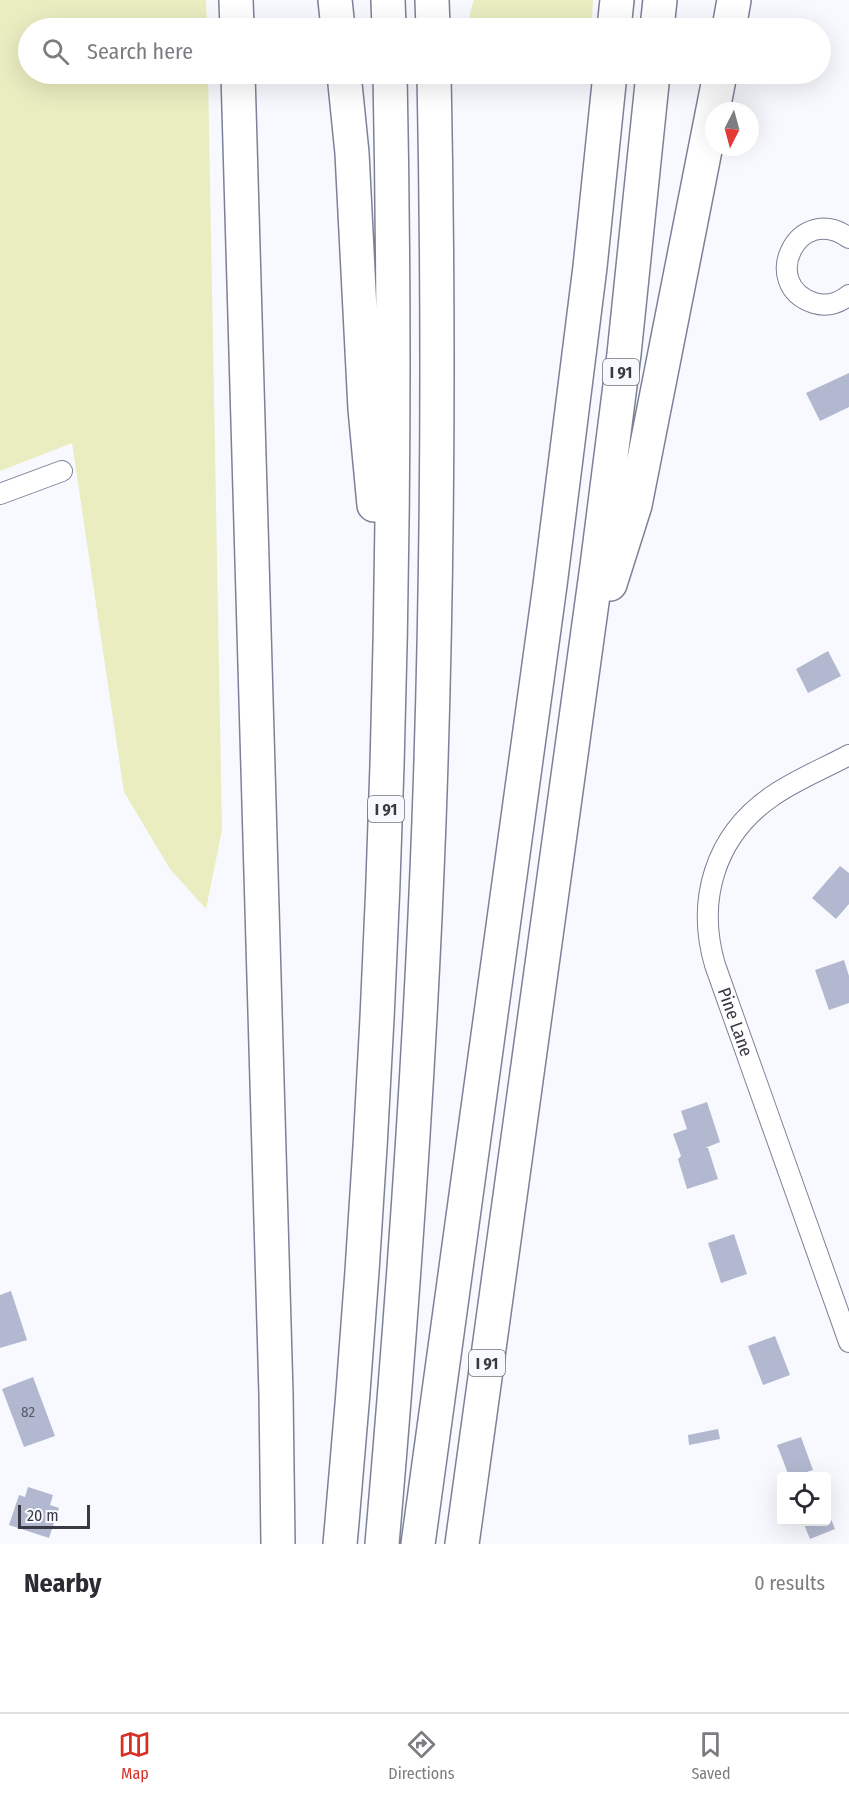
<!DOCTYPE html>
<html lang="en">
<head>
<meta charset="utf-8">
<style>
	:root { --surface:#fff; --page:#f7f7f7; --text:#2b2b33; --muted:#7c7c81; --line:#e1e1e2; --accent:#d93025 }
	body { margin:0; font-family:"Fira Sans Condensed",sans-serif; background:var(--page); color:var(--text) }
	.controls { position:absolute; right:18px; bottom:18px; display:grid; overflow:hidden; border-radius:6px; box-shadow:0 6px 24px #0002 }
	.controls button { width:54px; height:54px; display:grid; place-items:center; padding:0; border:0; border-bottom:2px solid var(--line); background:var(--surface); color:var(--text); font:30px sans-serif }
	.compass { position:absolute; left:705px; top:102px; width:54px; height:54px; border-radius:50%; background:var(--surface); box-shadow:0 6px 24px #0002; rotate:186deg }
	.scale { position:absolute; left:18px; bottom:15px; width:72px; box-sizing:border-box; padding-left:6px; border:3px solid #373943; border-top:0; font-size:16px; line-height:21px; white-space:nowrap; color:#373943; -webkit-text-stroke:4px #f8f9fe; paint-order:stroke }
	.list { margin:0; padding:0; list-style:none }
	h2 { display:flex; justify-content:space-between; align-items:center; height:78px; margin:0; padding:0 24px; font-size:26px }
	h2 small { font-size:20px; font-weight:400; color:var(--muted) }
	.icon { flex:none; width:33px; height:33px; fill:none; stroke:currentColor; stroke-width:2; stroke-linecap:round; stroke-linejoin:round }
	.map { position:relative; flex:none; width:849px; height:1544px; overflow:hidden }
	.search { position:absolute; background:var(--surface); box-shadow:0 6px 24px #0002; left:18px; right:18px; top:18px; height:66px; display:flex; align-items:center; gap:15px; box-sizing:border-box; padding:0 21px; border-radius:33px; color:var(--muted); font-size:22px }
	.sheet { height:168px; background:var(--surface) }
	nav { display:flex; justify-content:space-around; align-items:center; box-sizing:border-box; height:84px; border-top:2px solid var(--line); background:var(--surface); font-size:16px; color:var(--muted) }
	nav a { display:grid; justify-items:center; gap:3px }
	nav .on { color:var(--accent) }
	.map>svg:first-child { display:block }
	.green { fill:#eaedc0 }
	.building { fill:#b2b8cf }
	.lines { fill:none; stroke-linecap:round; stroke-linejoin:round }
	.street-casing { stroke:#7c8196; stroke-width:22 }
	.highway-casing { stroke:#7c8196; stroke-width:36 }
	.street { stroke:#fff; stroke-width:20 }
	.highway { stroke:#fff; stroke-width:33 }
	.labels { text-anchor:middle; stroke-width:6; stroke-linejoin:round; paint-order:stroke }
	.number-label { font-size:15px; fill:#565966 }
	.shield { fill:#f8f9fe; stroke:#71737b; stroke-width:1.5 }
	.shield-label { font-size:16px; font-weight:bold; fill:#373943 }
	.street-label { font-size:18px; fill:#373943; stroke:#f8f9fe }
</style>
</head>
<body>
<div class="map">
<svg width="849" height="1544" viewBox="0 0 849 1544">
	<rect width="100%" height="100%" fill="#f8f9fe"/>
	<path class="green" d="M0,0H206L207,28H28V74H208L222,830L206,909L170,869L124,792L72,443L0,471Z
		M474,0H593L592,18L586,28H470V13Z"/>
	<path class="building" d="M849,373V407L820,421L806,393Z
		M828,651L841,676L808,693L796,669Z
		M840,866L849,873V904L836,919L812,898Z
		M844,960L849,976V1003L829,1010L815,970Z
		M707,1102L720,1142L705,1148H708L718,1179L687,1189L678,1159L681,1156L673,1134L687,1129L681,1111Z
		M734,1234L747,1274L721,1283L708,1243Z
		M11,1291L27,1340L0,1348V1295Z
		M775,1336L790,1375L763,1385L748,1346Z
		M33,1377L55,1436L24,1447L2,1389Z
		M718,1429L720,1439L689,1445L688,1435Z
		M801,1437L813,1470L794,1476H789L777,1445Z
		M28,1487L53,1495L50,1505L59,1508L49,1538L9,1525L19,1495L25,1497Z
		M827,1509L835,1529L810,1539L803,1522H826Z"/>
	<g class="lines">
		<defs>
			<g id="street">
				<path d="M849,238C798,201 758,285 814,303C827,307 839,303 849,295"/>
				<path d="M0,494L62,471"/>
				<path id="s1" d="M849,755C823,769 795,780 771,797C715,836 696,900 715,965L849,1342"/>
			</g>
			<path id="highway" d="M236,0L237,28
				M335,0L338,28
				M388,0L389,28
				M432,0L433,28
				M614,28L617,0
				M657,28L660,0
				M729,28L734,0
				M238,74L276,1394L278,1544
				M344,74L352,153L365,409L374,505
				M610,584L635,505L720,74
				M340,1544C385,1055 400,564 390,74
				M382,1544C403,1303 420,1062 429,821C438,572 439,322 434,74
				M418,1544L550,585L590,267L610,74
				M462,1544L597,566L624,354L653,74"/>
		</defs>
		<use href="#street" class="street-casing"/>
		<use href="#highway" class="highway-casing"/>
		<use href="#street" class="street"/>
		<use href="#highway" class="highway"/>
	</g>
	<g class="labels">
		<g class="number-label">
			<text x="28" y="1417">82</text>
		</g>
		<g class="shield">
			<rect x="603" y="359" width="36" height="26" rx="4.5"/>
			<rect x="368" y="796" width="36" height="26" rx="4.5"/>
			<rect x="469" y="1350" width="36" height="26" rx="4.5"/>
		</g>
		<g class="shield-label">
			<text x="621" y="378">I 91</text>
			<text x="386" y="815">I 91</text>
			<text x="487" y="1369">I 91</text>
		</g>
		<g class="street-label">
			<text dy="6" stroke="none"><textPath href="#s1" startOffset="339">Pine Lane</textPath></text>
		</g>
	</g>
</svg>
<div class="controls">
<button><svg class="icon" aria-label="locate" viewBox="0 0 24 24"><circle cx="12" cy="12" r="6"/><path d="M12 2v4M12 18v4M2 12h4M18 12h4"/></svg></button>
</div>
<svg class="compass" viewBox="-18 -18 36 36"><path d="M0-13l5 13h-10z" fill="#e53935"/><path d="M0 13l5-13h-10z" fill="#7c7c81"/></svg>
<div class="scale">20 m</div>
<div class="search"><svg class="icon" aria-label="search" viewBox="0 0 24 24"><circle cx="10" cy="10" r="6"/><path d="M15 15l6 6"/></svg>Search here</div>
</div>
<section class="sheet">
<h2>Nearby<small>0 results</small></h2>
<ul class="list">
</ul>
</section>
<nav>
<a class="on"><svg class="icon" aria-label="map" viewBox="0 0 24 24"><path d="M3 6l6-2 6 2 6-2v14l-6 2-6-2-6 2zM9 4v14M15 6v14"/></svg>Map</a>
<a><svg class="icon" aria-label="directions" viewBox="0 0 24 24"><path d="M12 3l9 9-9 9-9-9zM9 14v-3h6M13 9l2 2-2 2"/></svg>Directions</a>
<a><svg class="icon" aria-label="saved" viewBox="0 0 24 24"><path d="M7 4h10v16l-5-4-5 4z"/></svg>Saved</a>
</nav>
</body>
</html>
